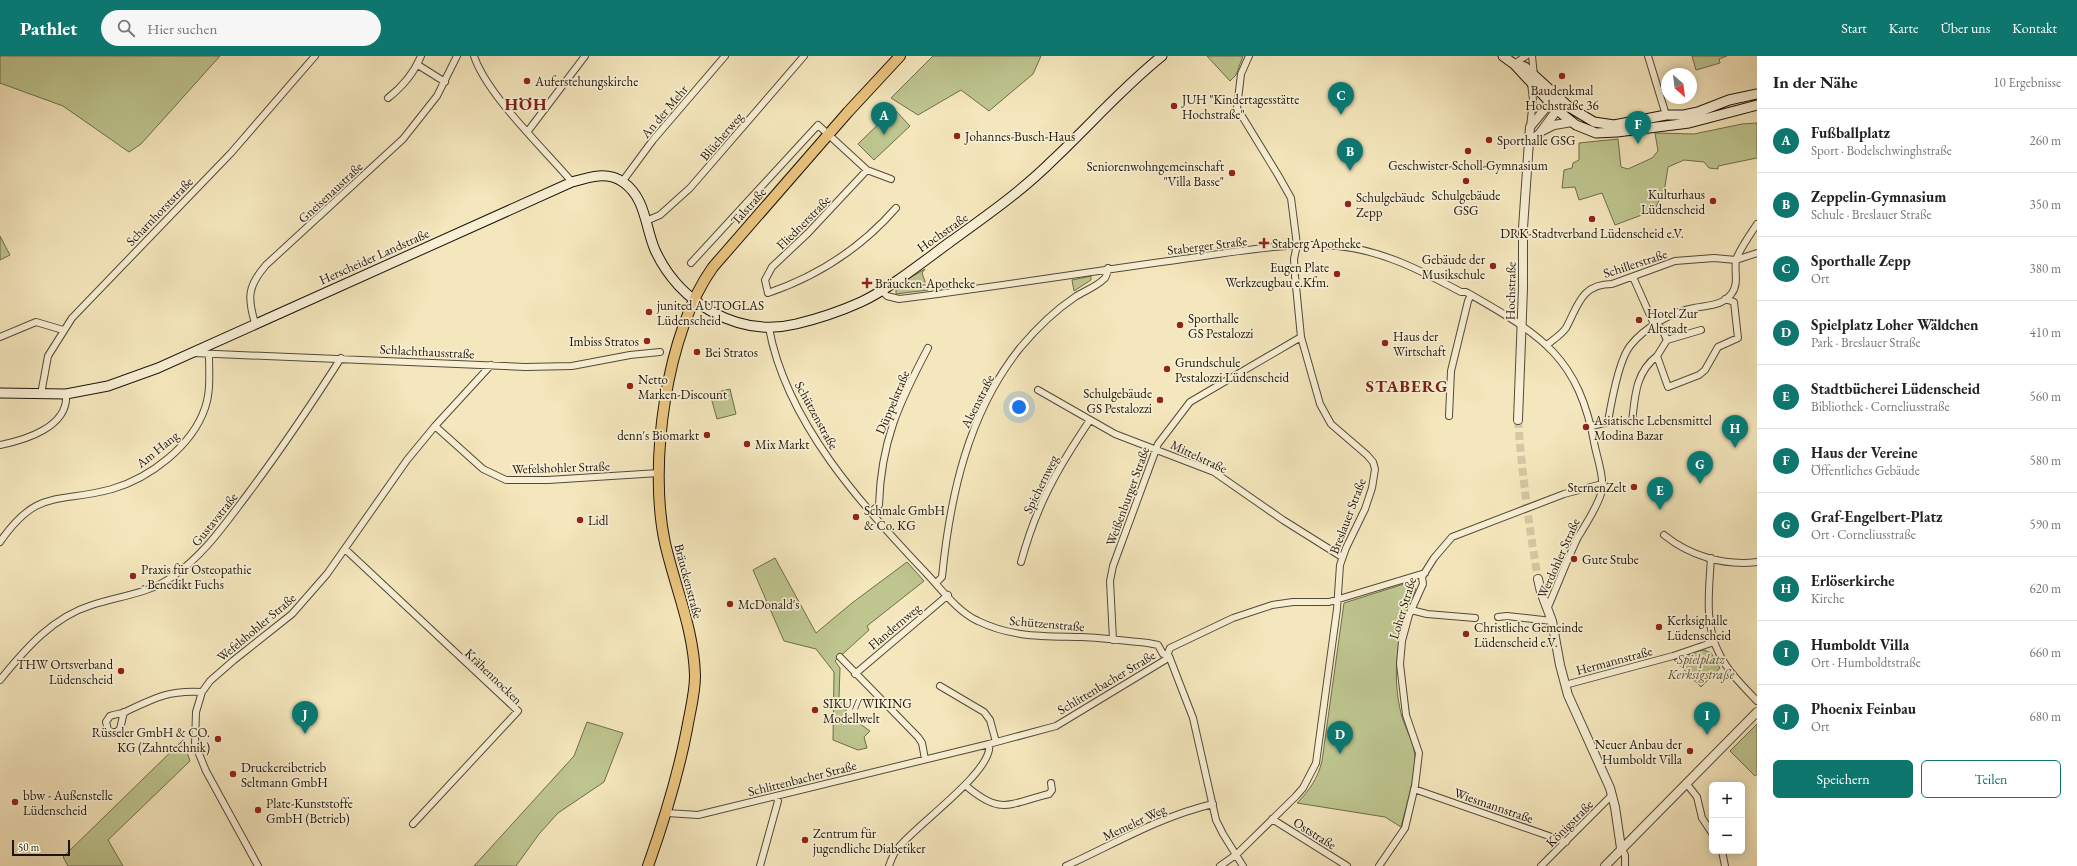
<!DOCTYPE html>
<html lang="de">
<head>
<meta charset="utf-8">
<style>
	:root { --surface:#fff; --page:#f6f6f6; --text:#222; --muted:#767676; --line:#e0e0e0; --accent:#0f766e }
	body { margin:0; font-family:"EB Garamond",serif; background:var(--page); color:var(--text) }
	.controls { position:absolute; right:12px; bottom:12px; display:grid; overflow:hidden; border-radius:6px; box-shadow:0 2px 10px #0003 }
	.controls button { width:36px; height:36px; display:grid; place-items:center; padding:0; border:0; border-bottom:1px solid var(--line); background:var(--surface); color:var(--text); font:20px sans-serif }
	.compass { position:absolute; left:1661px; top:12px; width:36px; height:36px; border-radius:50%; background:var(--surface); box-shadow:0 2px 10px #0003; rotate:152deg }
	.scale { position:absolute; left:12px; bottom:10px; width:58px; box-sizing:border-box; padding-left:4px; border:2px solid #1d150b; border-top:0; font-size:11px; line-height:14px; white-space:nowrap; color:#1d150b; -webkit-text-stroke:3px #f8efd4; paint-order:stroke }
	.you { position:absolute; left:1019px; top:351px; width:14px; height:14px; margin:-10px; border:3px solid #fff; border-radius:50%; background:#1a73e8; box-shadow:0 0 0 6px #1a73e833 }
	.badge { display:grid; place-items:center; width:26px; height:26px; border-radius:50%; background:var(--accent); color:#fff; font-size:13px; font-weight:700 }
	.pin { position:absolute; translate:-50% -33px; filter:drop-shadow(0 1px 2px #0008) }
	.pin::after { content:''; position:absolute; top:21px; width:14px; height:12px; background:inherit; clip-path:polygon(0 0,100% 0,50% 100%) }
	.list { margin:0; padding:0; list-style:none }
	h2 { display:flex; justify-content:space-between; align-items:center; height:52px; margin:0; padding:0 16px; font-size:17px }
	h2 small { font-size:13px; font-weight:400; color:var(--muted) }
	.list li { display:grid; grid-template-columns:26px 1fr auto; gap:12px; align-items:center; box-sizing:border-box; height:64px; padding:0 16px; border-top:1px solid var(--line) }
	.list b { display:block; font-size:15px; white-space:nowrap }
	.list p { margin:0; font-size:13px; white-space:nowrap; color:var(--muted) }
	.list em { font-size:13px; font-style:normal; color:var(--muted) }
	.actions { display:flex; gap:8px; padding:12px 16px }
	.actions a { flex:1; padding:9px 0; border:1px solid var(--accent); border-radius:6px; text-align:center; font-size:14px; color:var(--accent) }
	.actions .main { background:var(--accent); color:#fff }
	.icon { flex:none; width:22px; height:22px; fill:none; stroke:currentColor; stroke-width:2; stroke-linecap:round; stroke-linejoin:round }
	.map { position:relative; flex:none; width:1757px; height:810px; overflow:hidden }
	header { display:flex; align-items:center; gap:24px; box-sizing:border-box; height:56px; padding:0 20px; background:var(--accent); color:#fff }
	header strong { font-size:19px }
	nav { display:flex; gap:22px; margin-inline-start:auto; font-size:14px }
	.search { width:280px; height:36px; background:var(--page); display:flex; align-items:center; gap:10px; box-sizing:border-box; padding:0 14px; border-radius:22px; color:var(--muted); font-size:15px }
	main { display:flex }
	aside { flex:1; background:var(--surface) }
	.map>svg:first-child { display:block }
	.green { fill:#bec58f; stroke:#6e6d4d }
	.lines { fill:none; stroke-linecap:round; stroke-linejoin:round }
	.tertiary-tunnel { stroke:#d5c8a2; stroke-width:8; stroke-dasharray:8 4; stroke-linecap:butt }
	.minor-casing { stroke:#534a38; stroke-width:8 }
	.tertiary-casing { stroke:#534a38; stroke-width:10 }
	.secondary-casing { stroke:#1d150b; stroke-width:11 }
	.primary-casing { stroke:#1d150b; stroke-width:12 }
	.minor { stroke:#f8efd4; stroke-width:6 }
	.tertiary { stroke:#f8efd4; stroke-width:8 }
	.secondary { stroke:#f8efd4; stroke-width:9 }
	.primary { stroke:#eac47e; stroke-width:10 }
	.poi-dot { fill:#8f2418; stroke:#f8efd4; stroke-width:1.5 }
	.labels { text-anchor:middle; stroke-width:3.5; stroke-linejoin:round; paint-order:stroke }
	.poi-label { font-size:13px; fill:#1d150b; stroke:#f8efd4; text-anchor:start }
	.street-label { font-size:13px; fill:#1d150b; stroke:#f8efd4 }
	.park-label { font-size:13px; font-style:italic; fill:#555339; stroke:#f8efd4 }
	.district-label { font-size:17px; font-weight:bold; letter-spacing:1px; fill:#7a1f14; stroke:#f8efd4 }
</style>
</head>
<body>
<header>
<strong>Pathlet</strong>
<div class="search"><svg class="icon" aria-label="search" viewBox="0 0 24 24"><circle cx="10" cy="10" r="6"/><path d="M15 15l6 6"/></svg>Hier suchen</div>
<nav><a>Start</a><a>Karte</a><a>Über uns</a><a>Kontakt</a></nav>
</header>
<main>
<div class="map">
<svg width="1757" height="810" viewBox="0 0 1757 810">
	<rect width="100%" height="100%" fill="#f5e7bd"/>
	<filter id="stains"><feTurbulence type="fractalNoise" baseFrequency=".005" numOctaves="4"/><feColorMatrix values="0 0 0 0 .2 0 0 0 0 .09 0 0 0 0 .02 0 0 0 .5 -.17"/></filter>
	<radialGradient id="worn" r=".72"><stop offset=".6" stop-color="#630" stop-opacity="0"/><stop offset="1" stop-color="#630" stop-opacity=".3"/></radialGradient>
	<path class="green" d="M0,0H220L141,88L129,96L63,50L0,27Z
		M933,0H1041L1033,18L989,55L961,34L918,59L891,42Z
		M1207,0H1243L1236,19L1230,25Z
		M1692,0H1727L1719,3L1720,7L1696,14Z
		M894,53L910,70L874,104L858,88Z
		M1757,67V102L1718,110V113L1709,112L1704,106L1684,104L1668,111L1665,130L1655,154L1615,169L1602,137L1579,144L1575,131L1562,132L1564,114L1572,112L1573,107L1579,104V87L1618,83L1621,111L1628,113L1652,102L1658,95L1655,77L1694,78L1742,68Z
		M0,180L10,199L0,204Z
		M925,213L922,217L928,234L896,238V230Z
		M1091,220V224L1074,235L1072,224Z
		M730,333L736,358L717,363L710,338Z
		M775,502L816,577L852,547L907,506L924,525L867,570L869,574L835,605L840,612L839,642L846,648V658L870,675L864,681L867,692L858,694L833,684L834,616L816,593L784,585L753,514Z
		M1404,528L1416,533C1398,575 1390,616 1402,661C1406,674 1415,689 1415,702C1415,722 1406,751 1401,771L1385,761L1297,747C1309,735 1318,722 1322,705L1344,547Z
		M1698,595L1704,594L1711,597L1720,612L1701,631L1674,604Z
		M587,666L623,677L604,726L558,757L539,778L516,810H474L574,700Z
		M1757,668V718L1755,720L1730,695Z
		M183,684L190,705L108,784L123,810H68L63,801Z"/>
	<g class="lines">
		<path class="tertiary-tunnel" d="M1518,364C1522,418 1529,470 1538,523"/>
		<defs>
			<path id="minor" d="M474,0C487,39 544,93 572,126
				M1532,0L1534,20
				M1648,0L1666,59
				M1514,8L1526,0
				M418,9L445,26
				M388,42C402,31 414,17 421,0
				M1530,71L1533,44L1531,27
				M528,75L585,0
				M867,114L808,177L772,211L765,224L768,237C818,220 861,192 896,152
				M622,126L653,84L725,0
				M646,165L660,159L690,132L804,0
				M691,207L818,69L867,114L891,123
				M1633,221L1653,266L1662,273L1667,284L1657,300L1668,331L1699,319L1705,314L1718,291L1738,282L1734,246L1725,243
				M881,234L887,240L899,243C994,231 1088,216 1183,203C1234,196 1286,186 1337,190C1382,194 1422,215 1461,236H1466C1541,279 1579,300 1595,391C1598,404 1605,425 1601,438C1596,453 1586,468 1578,481C1567,504 1558,528 1548,551
				M255,267C247,241 248,230 266,209L403,83L437,40L457,0
				M769,272C786,366 863,451 927,518C942,534 958,556 978,565C1013,582 1044,580 1082,581C1104,582 1126,585 1148,587L1158,589L1163,598L1169,600L1193,662L1216,764L1223,778L1243,810
				M0,281L36,266L63,274
				M1667,284L1701,274
				M1547,289C1554,283 1561,279 1566,272C1578,250 1581,228 1612,228L1675,205L1714,202L1736,204L1757,197
				M193,297L525,311L572,310L630,299L660,296
				M1038,334L1115,378L1214,416L1283,464L1342,501
				M41,338L48,300L72,262L231,97L315,0
				M1449,360L1451,315L1468,245L1471,239
				M1608,366H1632C1635,341 1635,317 1657,300
				M435,370L491,309
				M1592,370L1608,366C1611,348 1619,304 1630,290C1644,272 1671,256 1694,252C1708,249 1723,250 1732,237C1739,228 1734,215 1736,204C1739,194 1751,177 1757,168
				M0,389C25,384 69,371 66,338
				M872,455L879,449C881,385 899,347 928,292
				M1664,479C1690,500 1724,510 1757,506
				M0,486C38,431 58,448 112,433C150,422 192,390 205,352C211,335 209,316 209,298
				M345,493L518,655L413,768
				M1711,502C1709,534 1704,570 1720,599C1729,617 1744,631 1757,645
				M1021,506C1037,448 1057,413 1090,364
				M936,527L942,521C950,440 968,357 1020,292C1036,273 1054,255 1075,241C1084,235 1096,231 1104,223C1107,221 1107,216 1108,212
				M1411,554L1427,558L1475,562
				M1498,561L1507,560L1552,565
				M1113,584L1110,525L1113,510L1158,388L1190,346L1301,281
				M840,601L918,681L922,687L925,703
				M855,618L948,539
				M0,624C26,592 53,561 92,549C119,540 148,538 172,521C204,499 224,469 247,439C280,395 311,349 341,302
				M1565,629L1673,600L1714,586
				M940,630L984,656L990,664L996,686
				M124,656L120,673L115,677L108,674L106,666L110,660C115,658 121,658 125,656C154,642 169,634 202,636
				M1686,727L1697,741L1702,762L1712,777
				M965,729C1001,760 1008,748 1049,738L1052,734L1051,727
				M1414,733L1566,786
				M667,757L698,759L989,688
				M1272,763L1347,810
				M1621,792L1625,799V810
				M1722,795L1725,810
				M258,810L206,715L195,688L196,656L202,636L210,625L234,604L292,558L327,518L407,404L435,370L483,413L506,424H548L659,417
				M760,810L778,745L776,740
				M889,810C891,804 894,796 899,791C916,769 995,714 989,688L1056,670L1165,604L1170,592L1233,562L1272,549L1293,546H1329L1425,517
				M1066,810C1114,788 1161,760 1213,748
				M1220,810L1237,798L1296,740L1303,732L1316,707L1337,553L1340,509L1346,492L1365,453L1372,432L1375,413L1373,406L1367,399L1331,368L1320,348L1301,281L1295,220L1294,203L1297,189L1291,142L1278,119L1237,52L1241,18L1249,0
				M1379,810L1405,772L1415,730L1419,697L1406,659L1400,608L1402,585L1409,559L1423,528L1422,521L1434,502L1452,481L1564,438L1602,428
				M1541,810L1612,739"/>
			<path id="tertiary" d="M1544,74L1554,69L1572,66
				M1528,88L1540,77L1557,54V49
				M1518,364L1523,232V172L1530,71L1554,42
				M1538,523L1541,536L1552,565L1560,609L1568,639L1610,732L1615,751L1621,792
				M1605,810L1757,656"/>
			<path id="secondary" d="M1503,0L1514,8L1525,11L1569,51L1594,66L1614,69L1666,59H1684L1698,56L1729,44L1757,38
				M1514,8L1557,54L1576,69L1596,77L1617,76L1689,67L1757,49
				M0,337L66,338L108,330L158,312L572,126C589,121 607,115 623,126C646,142 645,171 655,194C679,247 738,282 796,268C817,263 841,255 861,246C889,233 924,205 950,186C986,160 1022,135 1054,103C1090,69 1123,31 1162,0"/>
			<path id="primary" d="M648,810C664,765 678,720 687,673C690,655 695,638 695,620C694,574 675,531 665,487C648,409 666,276 713,211L848,56L900,0"/>
		</defs>
		<use href="#minor" class="minor-casing"/>
		<use href="#tertiary" class="tertiary-casing"/>
		<use href="#secondary" class="secondary-casing"/>
		<use href="#primary" class="primary-casing"/>
		<use href="#minor" class="minor"/>
		<use href="#tertiary" class="tertiary"/>
		<use href="#secondary" class="secondary"/>
		<use href="#primary" class="primary"/>
	</g>
	<g class="poi-dot">
		<circle cx="1562" cy="20" r="4"/>
		<circle cx="527" cy="25" r="4"/>
		<circle cx="1174" cy="50" r="4"/>
		<circle cx="957" cy="80" r="4"/>
		<circle cx="1489" cy="84" r="4"/>
		<circle cx="1468" cy="95" r="4"/>
		<circle cx="1232" cy="117" r="4"/>
		<circle cx="1466" cy="125" r="4"/>
		<circle cx="1713" cy="145" r="4"/>
		<circle cx="1348" cy="148" r="4"/>
		<circle cx="1592" cy="163" r="4"/>
		<path d="M1262 181h4v4h4v4h-4v4h-4v-4h-4v-4h4z"/>
		<circle cx="1493" cy="210" r="4"/>
		<circle cx="1337" cy="218" r="4"/>
		<path d="M865 221h4v4h4v4h-4v4h-4v-4h-4v-4h4z"/>
		<circle cx="649" cy="256" r="4"/>
		<circle cx="1639" cy="264" r="4"/>
		<circle cx="1180" cy="269" r="4"/>
		<circle cx="647" cy="285" r="4"/>
		<circle cx="1385" cy="287" r="4"/>
		<circle cx="697" cy="296" r="4"/>
		<circle cx="1167" cy="313" r="4"/>
		<circle cx="630" cy="330" r="4"/>
		<circle cx="1160" cy="344" r="4"/>
		<circle cx="1586" cy="371" r="4"/>
		<circle cx="707" cy="379" r="4"/>
		<circle cx="747" cy="388" r="4"/>
		<circle cx="1634" cy="431" r="4"/>
		<circle cx="856" cy="461" r="4"/>
		<circle cx="580" cy="464" r="4"/>
		<circle cx="1574" cy="503" r="4"/>
		<circle cx="133" cy="520" r="4"/>
		<circle cx="730" cy="548" r="4"/>
		<circle cx="1659" cy="571" r="4"/>
		<circle cx="1466" cy="578" r="4"/>
		<circle cx="121" cy="615" r="4"/>
		<circle cx="815" cy="654" r="4"/>
		<circle cx="218" cy="683" r="4"/>
		<circle cx="1690" cy="695" r="4"/>
		<circle cx="233" cy="718" r="4"/>
		<circle cx="15" cy="746" r="4"/>
		<circle cx="258" cy="754" r="4"/>
		<circle cx="805" cy="784" r="4"/>
	</g>
	<g class="labels">
		<g class="poi-label">
			<text x="535" y="30">Auferstehungskirche</text>
			<text x="1562" y="39" text-anchor="middle">Baudenkmal<tspan x="1562" dy="15">Hochstraße 36</tspan></text>
			<text x="1182" y="48">JUH "Kindertagesstätte<tspan x="1182" dy="15">Hochstraße"</tspan></text>
			<text x="965" y="85">Johannes-Busch-Haus</text>
			<text x="1497" y="89">Sporthalle GSG</text>
			<text x="1468" y="114" text-anchor="middle">Geschwister-Scholl-Gymnasium</text>
			<text x="1224" y="115" text-anchor="end">Seniorenwohngemeinschaft<tspan x="1224" dy="15">"Villa Basse"</tspan></text>
			<text x="1705" y="143" text-anchor="end">Kulturhaus<tspan x="1705" dy="15">Lüdenscheid</tspan></text>
			<text x="1466" y="144" text-anchor="middle">Schulgebäude<tspan x="1466" dy="15">GSG</tspan></text>
			<text x="1356" y="146">Schulgebäude<tspan x="1356" dy="15">Zepp</tspan></text>
			<text x="1592" y="182" text-anchor="middle">DRK-Stadtverband Lüdenscheid e.V.</text>
			<text x="1272" y="192">Staberg Apotheke</text>
			<text x="1485" y="208" text-anchor="end">Gebäude der<tspan x="1485" dy="15">Musikschule</tspan></text>
			<text x="1329" y="216" text-anchor="end">Eugen Plate<tspan x="1329" dy="15">Werkzeugbau e.Kfm.</tspan></text>
			<text x="875" y="232">Bräucken-Apotheke</text>
			<text x="657" y="254">junited AUTOGLAS<tspan x="657" dy="15">Lüdenscheid</tspan></text>
			<text x="1647" y="262">Hotel Zur<tspan x="1647" dy="15">Altstadt</tspan></text>
			<text x="1188" y="267">Sporthalle<tspan x="1188" dy="15">GS Pestalozzi</tspan></text>
			<text x="1393" y="285">Haus der<tspan x="1393" dy="15">Wirtschaft</tspan></text>
			<text x="639" y="290" text-anchor="end">Imbiss Stratos</text>
			<text x="705" y="301">Bei Stratos</text>
			<text x="1175" y="311">Grundschule<tspan x="1175" dy="15">Pestalozzi Lüdenscheid</tspan></text>
			<text x="638" y="328">Netto<tspan x="638" dy="15">Marken-Discount</tspan></text>
			<text x="1152" y="342" text-anchor="end">Schulgebäude<tspan x="1152" dy="15">GS Pestalozzi</tspan></text>
			<text x="1594" y="369">Asiatische Lebensmittel<tspan x="1594" dy="15">Modina Bazar</tspan></text>
			<text x="699" y="384" text-anchor="end">denn's Biomarkt</text>
			<text x="755" y="393">Mix Markt</text>
			<text x="1626" y="436" text-anchor="end">SternenZelt</text>
			<text x="864" y="459">Schmale GmbH<tspan x="864" dy="15">&amp; Co. KG</tspan></text>
			<text x="588" y="469">Lidl</text>
			<text x="1582" y="508">Gute Stube</text>
			<text x="141" y="518">Praxis für Osteopathie<tspan x="141" dy="15">- Benedikt Fuchs</tspan></text>
			<text x="738" y="553">McDonald's</text>
			<text x="1667" y="569">Kerksighalle<tspan x="1667" dy="15">Lüdenscheid</tspan></text>
			<text x="1474" y="576">Christliche Gemeinde<tspan x="1474" dy="15">Lüdenscheid e.V.</tspan></text>
			<text x="113" y="613" text-anchor="end">THW Ortsverband<tspan x="113" dy="15">Lüdenscheid</tspan></text>
			<text x="823" y="652">SIKU//WIKING<tspan x="823" dy="15">Modellwelt</tspan></text>
			<text x="210" y="681" text-anchor="end">Rüsseler GmbH &amp; CO.<tspan x="210" dy="15">KG (Zahntechnik)</tspan></text>
			<text x="1682" y="693" text-anchor="end">Neuer Anbau der<tspan x="1682" dy="15">Humboldt Villa</tspan></text>
			<text x="241" y="716">Druckereibetrieb<tspan x="241" dy="15">Seltmann GmbH</tspan></text>
			<text x="23" y="744">bbw - Außenstelle<tspan x="23" dy="15">Lüdenscheid</tspan></text>
			<text x="266" y="752">Plate-Kunststoffe<tspan x="266" dy="15">GmbH (Betrieb)</tspan></text>
			<text x="813" y="782">Zentrum für<tspan x="813" dy="15">jugendliche Diabetiker</tspan></text>
		</g>
		<g class="street-label">
			<text transform="translate(664 55) rotate(-50)" y="5">An der Mehr</text>
			<text transform="translate(721 80) rotate(-50)" y="5">Blücherweg</text>
			<text transform="translate(330 136) rotate(-43)" y="5">Gneisenaustraße</text>
			<text transform="translate(748 150) rotate(-48)" y="5">Talstraße</text>
			<text transform="translate(159 155) rotate(-46)" y="5">Scharnhorststraße</text>
			<text transform="translate(803 166) rotate(-45)" y="5">Fliednerstraße</text>
			<text transform="translate(942 176) rotate(-35)" y="5">Hochstraße</text>
			<text transform="translate(1207 189) rotate(-7)" y="5">Staberger Straße</text>
			<text transform="translate(374 200) rotate(-24)" y="5">Herscheider Landstraße</text>
			<text transform="translate(1635 207) rotate(-18)" y="5">Schillerstraße</text>
			<text transform="translate(1510 235) rotate(-89)" y="5">Hochstraße</text>
			<text transform="translate(427 295) rotate(3)" y="5">Schlachthausstraße</text>
			<text transform="translate(977 345) rotate(-63)" y="5">Alsenstraße</text>
			<text transform="translate(892 346) rotate(-67)" y="5">Düppelstraße</text>
			<text transform="translate(817 359) rotate(61)" y="5">Schützenstraße</text>
			<text transform="translate(157 393) rotate(-39)" y="5">Am Hang</text>
			<text transform="translate(1199 400) rotate(25)" y="5">Mittelstraße</text>
			<text transform="translate(561 411) rotate(-2)" y="5">Wefelshohler Straße</text>
			<text transform="translate(1040 428) rotate(-64)" y="5">Spichernweg</text>
			<text transform="translate(1127 440) rotate(-70)" y="5">Weißenburger Straße</text>
			<text transform="translate(1347 460) rotate(-69)" y="5">Breslauer Straße</text>
			<text transform="translate(214 463) rotate(-51)" y="5">Gustavstraße</text>
			<text transform="translate(1558 502) rotate(-66)" y="5">Werdohler Straße</text>
			<text transform="translate(689 525) rotate(75)" y="5">Bräuckenstraße</text>
			<text transform="translate(1402 552) rotate(-73)" y="5">Loher Straße</text>
			<text transform="translate(1047 567) rotate(5)" y="5">Schützenstraße</text>
			<text transform="translate(894 570) rotate(-40)" y="5">Flandernweg</text>
			<text transform="translate(256 571) rotate(-40)" y="5">Wefelshohler Straße</text>
			<text transform="translate(1614 604) rotate(-15)" y="5">Hermannstraße</text>
			<text transform="translate(494 620) rotate(44)" y="5">Krähennocken</text>
			<text transform="translate(1106 626) rotate(-31)" y="5">Schlittenbacher Straße</text>
			<text transform="translate(802 722) rotate(-14)" y="5">Schlittenbacher Straße</text>
			<text transform="translate(1494 749) rotate(19)" y="5">Wiesmannstraße</text>
			<text transform="translate(1134 766) rotate(-25)" y="5">Memeler Weg</text>
			<text transform="translate(1569 767) rotate(-45)" y="5">Königstraße</text>
			<text transform="translate(1315 777) rotate(32)" y="5">Oststraße</text>
		</g>
		<g class="park-label">
			<text x="1701" y="608">Spielplatz<tspan x="1701" dy="15">Kerksigstraße</tspan></text>
		</g>
		<g class="district-label">
			<text x="526" y="54">HÖH</text>
			<text x="1407" y="336">STABERG</text>
		</g>
	</g>
	<rect width="100%" height="100%" filter="url(#stains)"/>
	<rect width="100%" height="100%" fill="url(#worn)"/>
</svg>
<div class="controls">
<button>+</button>
<button>−</button>
</div>
<svg class="compass" viewBox="-18 -18 36 36"><path d="M0-13l5 13h-10z" fill="#e53935"/><path d="M0 13l5-13h-10z" fill="#767676"/></svg>
<div class="scale">50 m</div>
<div class="you"></div>
<div class="pin badge" style="left:884px;top:79px">A</div>
<div class="pin badge" style="left:1350px;top:115px">B</div>
<div class="pin badge" style="left:1341px;top:59px">C</div>
<div class="pin badge" style="left:1340px;top:698px">D</div>
<div class="pin badge" style="left:1660px;top:454px">E</div>
<div class="pin badge" style="left:1638px;top:88px">F</div>
<div class="pin badge" style="left:1700px;top:428px">G</div>
<div class="pin badge" style="left:1735px;top:392px">H</div>
<div class="pin badge" style="left:1707px;top:679px">I</div>
<div class="pin badge" style="left:305px;top:678px">J</div>
</div>
<aside>
<h2>In der Nähe<small>10 Ergebnisse</small></h2>
<ul class="list">
<li><span class="badge">A</span><div><b>Fußballplatz</b><p>Sport · Bodelschwinghstraße</p></div><em>260 m</em></li>
<li><span class="badge">B</span><div><b>Zeppelin-Gymnasium</b><p>Schule · Breslauer Straße</p></div><em>350 m</em></li>
<li><span class="badge">C</span><div><b>Sporthalle Zepp</b><p>Ort</p></div><em>380 m</em></li>
<li><span class="badge">D</span><div><b>Spielplatz Loher Wäldchen</b><p>Park · Breslauer Straße</p></div><em>410 m</em></li>
<li><span class="badge">E</span><div><b>Stadtbücherei Lüdenscheid</b><p>Bibliothek · Corneliusstraße</p></div><em>560 m</em></li>
<li><span class="badge">F</span><div><b>Haus der Vereine</b><p>Öffentliches Gebäude</p></div><em>580 m</em></li>
<li><span class="badge">G</span><div><b>Graf-Engelbert-Platz</b><p>Ort · Corneliusstraße</p></div><em>590 m</em></li>
<li><span class="badge">H</span><div><b>Erlöserkirche</b><p>Kirche</p></div><em>620 m</em></li>
<li><span class="badge">I</span><div><b>Humboldt Villa</b><p>Ort · Humboldtstraße</p></div><em>660 m</em></li>
<li><span class="badge">J</span><div><b>Phoenix Feinbau</b><p>Ort</p></div><em>680 m</em></li>
</ul>
<div class="actions"><a class="main">Speichern</a><a>Teilen</a></div>
</aside>
</main>
</body>
</html>
